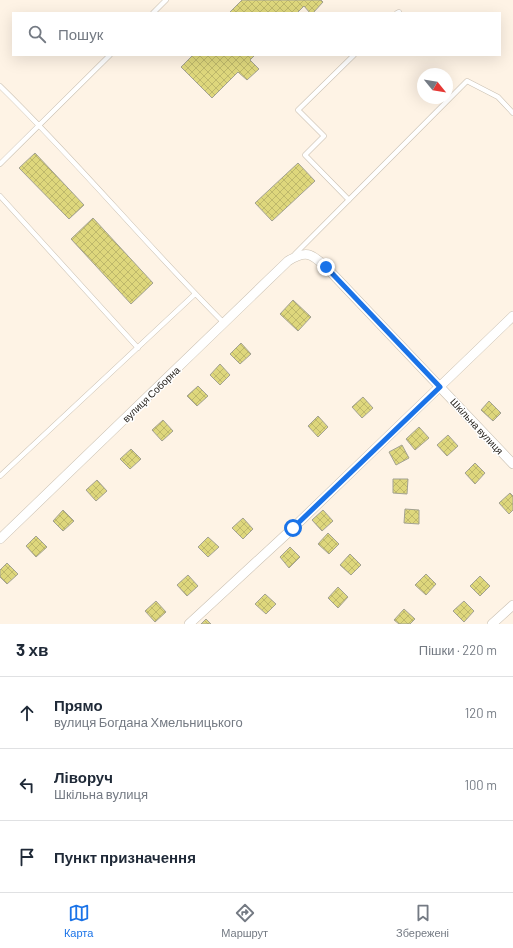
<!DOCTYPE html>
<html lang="uk">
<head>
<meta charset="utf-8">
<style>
	:root { --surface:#fff; --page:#f2f2f3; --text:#1f2937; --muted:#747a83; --line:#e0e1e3; --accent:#1a73e8 }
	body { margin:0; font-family:Barlow,sans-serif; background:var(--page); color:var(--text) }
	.compass { position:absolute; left:417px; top:68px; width:36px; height:36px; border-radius:50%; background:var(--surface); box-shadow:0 4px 16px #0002; rotate:120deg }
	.stop { position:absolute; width:12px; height:12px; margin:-9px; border:3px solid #1a73e8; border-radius:50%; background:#fff }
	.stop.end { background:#1a73e8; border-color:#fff; box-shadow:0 1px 4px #0008 }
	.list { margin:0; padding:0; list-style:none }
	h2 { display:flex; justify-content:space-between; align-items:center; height:52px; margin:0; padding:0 16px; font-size:17px }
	h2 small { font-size:13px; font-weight:400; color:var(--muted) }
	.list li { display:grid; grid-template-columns:26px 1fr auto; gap:12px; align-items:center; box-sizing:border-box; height:72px; padding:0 16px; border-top:1px solid var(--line) }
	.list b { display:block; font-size:15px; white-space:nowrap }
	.list p { margin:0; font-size:13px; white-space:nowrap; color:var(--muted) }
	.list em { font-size:13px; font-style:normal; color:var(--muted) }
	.icon { flex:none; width:22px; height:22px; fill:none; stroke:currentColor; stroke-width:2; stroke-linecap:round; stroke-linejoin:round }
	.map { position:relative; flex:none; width:513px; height:624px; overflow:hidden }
	.search { position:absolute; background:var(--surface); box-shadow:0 4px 16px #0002; left:12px; right:12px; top:12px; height:44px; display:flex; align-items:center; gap:10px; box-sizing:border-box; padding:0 14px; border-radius:0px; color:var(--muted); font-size:15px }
	.sheet { height:268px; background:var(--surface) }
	nav { display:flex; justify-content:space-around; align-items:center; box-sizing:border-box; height:56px; border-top:1px solid var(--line); background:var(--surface); font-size:11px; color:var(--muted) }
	nav a { display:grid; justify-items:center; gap:2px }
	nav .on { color:var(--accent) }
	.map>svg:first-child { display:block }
	.building { fill:url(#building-cross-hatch); stroke:#a3a292 }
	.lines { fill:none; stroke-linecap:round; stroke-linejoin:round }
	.service-casing { stroke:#cac0b2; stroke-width:5.5 }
	.minor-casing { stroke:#cac0b2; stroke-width:10 }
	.service { stroke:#fff; stroke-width:4.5 }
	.minor { stroke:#fff; stroke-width:9 }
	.route { stroke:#1a73e8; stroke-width:5 }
	.labels { text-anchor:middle; stroke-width:3; stroke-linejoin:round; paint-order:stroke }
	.street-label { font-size:10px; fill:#27231d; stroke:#fff }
</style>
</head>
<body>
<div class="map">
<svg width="513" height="624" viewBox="0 0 513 624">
	<defs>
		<pattern id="building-cross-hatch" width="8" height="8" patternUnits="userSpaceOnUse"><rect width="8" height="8" fill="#ded77c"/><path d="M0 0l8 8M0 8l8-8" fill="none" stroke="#beb86b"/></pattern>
	</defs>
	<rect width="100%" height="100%" fill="#fef3e5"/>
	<path class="building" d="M242,0H321L323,2L313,13H310L304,6L297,13H229Z
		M193,55H255L250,60L259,69L247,80L238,72L212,98L181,67Z
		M35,153L84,205L69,219L19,168Z
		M298,163L315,181L272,221L255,203Z
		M93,218L153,283L131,304L71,239Z
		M293,300L311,317L298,331L280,314Z
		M241,343L251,354L240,364L230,354Z
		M220,364L230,375L220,385L210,375Z
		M198,386L208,396L197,406L187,396Z
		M363,397L373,408L362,418L352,407Z
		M489,401L501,413L493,421L481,410Z
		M318,416L328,427L318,437L308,426Z
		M163,420L173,431L162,441L152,430Z
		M419,427L429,438L415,450L406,439Z
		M448,435L458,446L447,456L437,445Z
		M402,445L409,458L396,465L389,452Z
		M131,449L141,459L130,469L120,459Z
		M475,463L485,473L475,484L465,473Z
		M393,479H408L407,494L393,493Z
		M97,480L107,491L96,501L86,490Z
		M510,493L513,496V510L509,514L499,503Z
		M405,509L419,510V524L404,523Z
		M63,510L74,521L63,531L53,521Z
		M323,510L333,521L322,531L312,520Z
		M243,518L253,529L243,539L232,528Z
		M328,533L339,544L329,554L318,544Z
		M36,536L47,547L36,557L26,546Z
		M208,537L219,547L208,557L198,547Z
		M290,547L300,557L289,568L280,557Z
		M350,554L361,565L351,575L340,565Z
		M7,563L18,574L7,584L0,577V570Z
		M426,574L436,584L426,595L415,585Z
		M188,575L198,586L187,596L177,585Z
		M480,576L490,586L480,596L470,586Z
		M338,587L348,597L338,608L328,598Z
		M265,594L276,604L266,614L255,604Z
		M156,601L166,612L155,622L145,611Z
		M464,601L474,611L464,622L453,611Z
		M404,609L415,619L410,624H399L394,620Z
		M206,619L211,624H201Z"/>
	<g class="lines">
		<defs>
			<path id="service" d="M153,13L166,0
				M397,13L399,12
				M0,86C78,162 147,246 224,323
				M0,164L110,55
				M0,196L138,348
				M349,200L305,155L324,136L298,110L354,55
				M295,254L467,81L498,97L513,113
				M0,476L195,294"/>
			<path id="minor" d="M0,539L288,261C306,250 311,253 326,267L513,464
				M189,624L293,528L513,316
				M492,624L513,605"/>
		</defs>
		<use href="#service" class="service-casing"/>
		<use href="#minor" class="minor-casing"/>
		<use href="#service" class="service"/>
		<use href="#minor" class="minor"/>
	</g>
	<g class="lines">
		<path class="route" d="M293,528L440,387L326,267"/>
	</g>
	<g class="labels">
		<g class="street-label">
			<text transform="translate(151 394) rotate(-44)" y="4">вулиця Соборна</text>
			<text transform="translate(477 426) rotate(47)" y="4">Шкільна вулиця</text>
		</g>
	</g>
</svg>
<svg class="compass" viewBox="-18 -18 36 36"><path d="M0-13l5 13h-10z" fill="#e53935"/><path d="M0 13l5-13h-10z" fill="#747a83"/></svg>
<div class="stop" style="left:293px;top:528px"></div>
<div class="stop end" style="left:326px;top:267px"></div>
<div class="search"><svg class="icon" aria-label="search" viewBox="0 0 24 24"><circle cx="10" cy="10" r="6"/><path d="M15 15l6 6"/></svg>Пошук</div>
</div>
<section class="sheet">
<h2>3 хв<small>Пішки · 220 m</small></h2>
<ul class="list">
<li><svg class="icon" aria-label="ahead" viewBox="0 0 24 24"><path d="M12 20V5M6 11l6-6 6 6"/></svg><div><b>Прямо</b><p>вулиця Богдана Хмельницького</p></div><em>120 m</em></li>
<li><svg class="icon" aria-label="left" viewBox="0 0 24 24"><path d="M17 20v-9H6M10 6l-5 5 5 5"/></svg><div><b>Ліворуч</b><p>Шкільна вулиця</p></div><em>100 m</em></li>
<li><svg class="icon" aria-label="arrive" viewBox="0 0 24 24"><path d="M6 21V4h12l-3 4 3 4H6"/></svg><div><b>Пункт призначення</b></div></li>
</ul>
</section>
<nav>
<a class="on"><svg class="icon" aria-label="map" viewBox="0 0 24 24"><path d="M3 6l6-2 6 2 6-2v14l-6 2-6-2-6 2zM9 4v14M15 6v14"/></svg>Карта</a>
<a><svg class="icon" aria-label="directions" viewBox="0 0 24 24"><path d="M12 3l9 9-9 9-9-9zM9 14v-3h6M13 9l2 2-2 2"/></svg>Маршрут</a>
<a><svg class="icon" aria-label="saved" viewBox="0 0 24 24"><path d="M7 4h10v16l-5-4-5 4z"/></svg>Збережені</a>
</nav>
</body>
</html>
